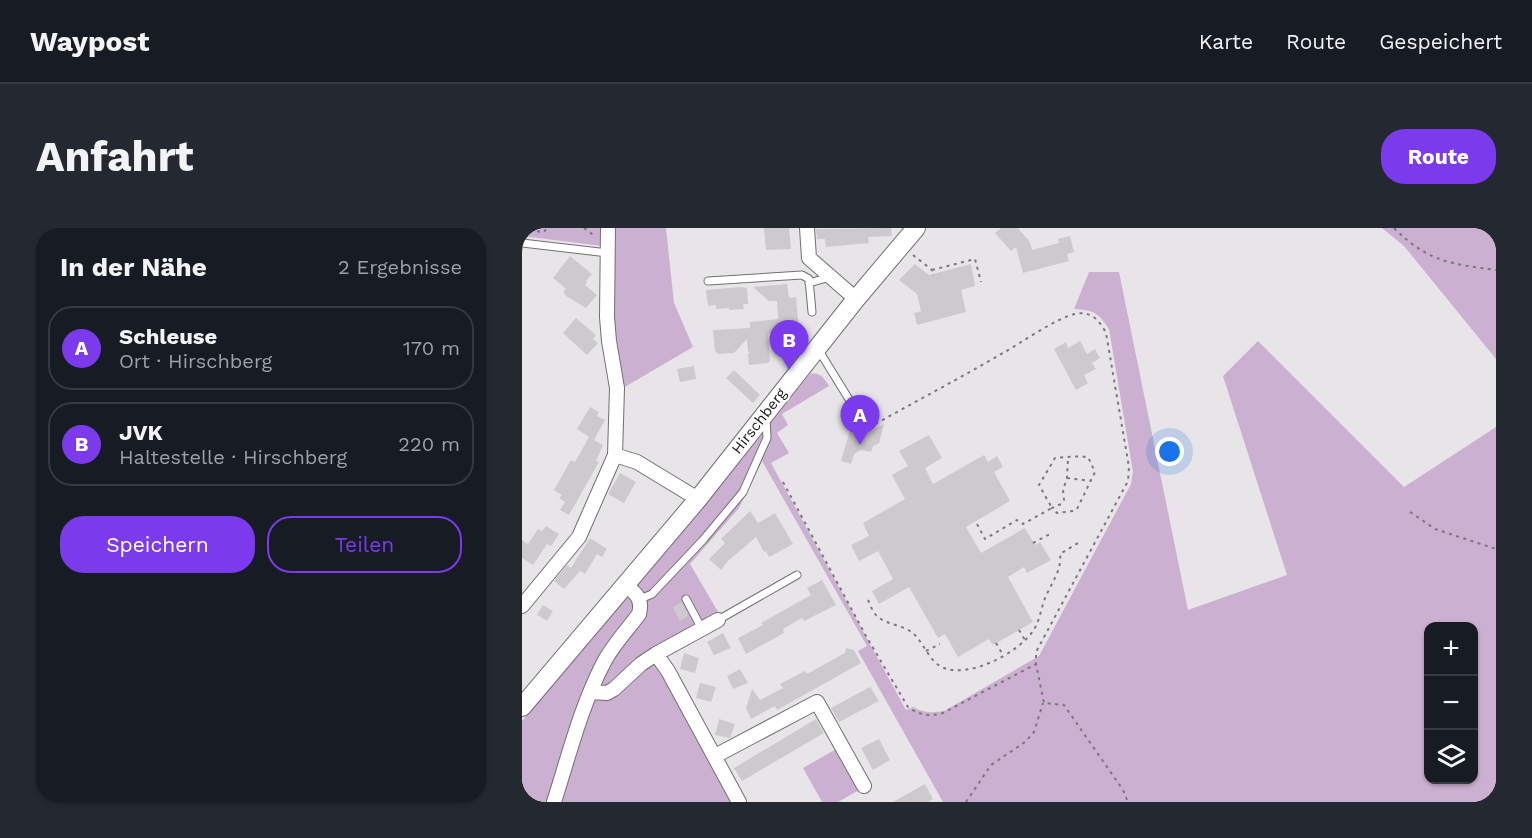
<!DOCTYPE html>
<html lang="de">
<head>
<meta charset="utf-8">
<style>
	:root { --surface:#171b24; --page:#242831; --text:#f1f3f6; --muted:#9ea1a6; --line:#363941; --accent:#7c3aed }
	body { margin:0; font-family:"Work Sans",sans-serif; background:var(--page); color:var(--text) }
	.controls { position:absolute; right:18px; bottom:18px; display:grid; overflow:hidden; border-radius:12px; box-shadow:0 2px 4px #0004 }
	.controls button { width:54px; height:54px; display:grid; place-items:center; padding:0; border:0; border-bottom:2px solid var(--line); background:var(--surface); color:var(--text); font:30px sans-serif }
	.you { position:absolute; left:648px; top:224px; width:21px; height:21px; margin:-15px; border:4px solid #fff; border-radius:50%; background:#1a73e8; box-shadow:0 0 0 9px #1a73e833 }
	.badge { display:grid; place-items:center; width:39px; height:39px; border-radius:50%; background:var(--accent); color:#fff; font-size:20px; font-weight:700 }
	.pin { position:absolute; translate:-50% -50px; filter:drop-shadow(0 2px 3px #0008) }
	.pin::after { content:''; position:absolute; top:32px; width:21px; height:18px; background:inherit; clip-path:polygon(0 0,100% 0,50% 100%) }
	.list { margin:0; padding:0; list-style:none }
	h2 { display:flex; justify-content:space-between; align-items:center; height:78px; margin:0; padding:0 24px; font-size:26px }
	h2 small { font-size:20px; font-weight:400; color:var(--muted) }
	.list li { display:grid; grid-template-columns:39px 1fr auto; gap:18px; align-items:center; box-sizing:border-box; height:84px; margin:0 12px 12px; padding:0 12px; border:2px solid var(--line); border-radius:24px }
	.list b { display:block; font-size:22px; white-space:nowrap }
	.list p { margin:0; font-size:20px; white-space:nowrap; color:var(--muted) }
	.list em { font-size:20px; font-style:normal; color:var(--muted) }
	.actions { display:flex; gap:12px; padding:18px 24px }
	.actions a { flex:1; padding:14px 0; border:2px solid var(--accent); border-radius:24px; text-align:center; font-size:21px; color:var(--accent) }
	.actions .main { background:var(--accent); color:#fff }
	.icon { flex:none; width:33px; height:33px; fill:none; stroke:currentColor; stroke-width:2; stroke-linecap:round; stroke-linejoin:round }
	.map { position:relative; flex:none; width:974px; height:574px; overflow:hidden; border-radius:24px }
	header { display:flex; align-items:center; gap:36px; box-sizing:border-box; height:84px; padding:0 30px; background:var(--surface); border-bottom:2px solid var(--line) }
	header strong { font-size:28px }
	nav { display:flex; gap:33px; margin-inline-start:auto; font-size:21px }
	.intro { display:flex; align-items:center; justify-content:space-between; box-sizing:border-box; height:144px; padding:0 36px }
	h1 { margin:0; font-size:42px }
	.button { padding:15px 27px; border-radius:24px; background:var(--accent); color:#fff; font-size:21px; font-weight:700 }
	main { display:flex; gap:36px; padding:0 36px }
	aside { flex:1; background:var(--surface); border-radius:24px; box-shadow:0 2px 4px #0004 }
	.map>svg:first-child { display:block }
	.green { fill:#ccb0d1; fill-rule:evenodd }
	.building { fill:#cdcacd }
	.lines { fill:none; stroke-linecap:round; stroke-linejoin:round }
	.service-casing { stroke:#716f72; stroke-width:9 }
	.minor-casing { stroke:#716f72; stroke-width:16 }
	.tertiary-casing { stroke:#716f72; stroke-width:20 }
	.path { stroke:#7a787a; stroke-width:2; stroke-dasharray:3 4.5; stroke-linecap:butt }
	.service { stroke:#fff; stroke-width:7 }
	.minor { stroke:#fff; stroke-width:14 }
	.tertiary { stroke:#fff; stroke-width:18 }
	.labels { text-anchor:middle; stroke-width:4.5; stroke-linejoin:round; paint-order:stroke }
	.street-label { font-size:15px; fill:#1a191a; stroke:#fff }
</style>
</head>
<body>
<header>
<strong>Waypost</strong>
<nav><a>Karte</a><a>Route</a><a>Gespeichert</a></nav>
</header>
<div class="intro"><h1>Anfahrt</h1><a class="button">Route</a></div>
<main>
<aside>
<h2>In der Nähe<small>2 Ergebnisse</small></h2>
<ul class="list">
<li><span class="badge">A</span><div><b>Schleuse</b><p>Ort · Hirschberg</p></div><em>170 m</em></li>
<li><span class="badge">B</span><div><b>JVK</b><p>Haltestelle · Hirschberg</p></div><em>220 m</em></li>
</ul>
<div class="actions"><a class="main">Speichern</a><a>Teilen</a></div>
</aside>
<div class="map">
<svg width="974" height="574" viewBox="0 0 974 574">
	<rect width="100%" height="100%" fill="#e8e5e8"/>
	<path class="green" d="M0,0H80V18L0,8Z
		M94,0H144L152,75L171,119L101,160C94,128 89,95 91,61C92,41 94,21 94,0Z
		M860,0H974V131L882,18Z
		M567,44H597L666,382L765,347L701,148L736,113L882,259L974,199V574H421L336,423L345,418L240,233L217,280L168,336L202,394L143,428L224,574H0V493L288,146C298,144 302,150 307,158L260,186L266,197L255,205L267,225L249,235L384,482L391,479C402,485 410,485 422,483L517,428L609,256L611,244L587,101C576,84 571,82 552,81ZM906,398H952V552H906Z
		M316,520L339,561L316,574H300L281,540Z"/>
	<path class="building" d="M242,0H267L269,21L244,22Z
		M369,0L370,8L346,9L347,15L304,19L303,11H295L294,1Z
		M479,0H496L508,14L510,22L537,15L536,11L548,8L552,24L545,26L547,33L501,45L494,19L489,23L473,5Z
		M48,28L70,46L64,53L65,55L63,57L75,67L64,80L44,68L41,64L44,61L31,50Z
		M393,36L407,47L449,36L453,58L439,62L444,84L395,97L392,85L399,83L395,66L377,52Z
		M265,56L267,70L274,69L277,103L246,106L248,133L246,135L227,137L226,126L228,124H226L225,111L212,125L196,126L193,123L191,102L228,100V94L256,91L255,73H247L231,59Z
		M218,59L225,60L226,76H221L222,81L207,82V80L194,81V77L186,78L184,62Z
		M54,90L74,107L71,111L76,115L65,127L41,105Z
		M558,113L565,126L573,121L578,130L570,135L574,141L562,147L566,155L554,162L532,121L544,114L546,120Z
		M172,138L174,151L158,154L155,141Z
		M212,142L238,167L231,175L204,150Z
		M68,179L77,184L75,188L83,192L72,212L81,217L74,233L77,234L47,287L38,282L43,274L37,270L40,267L32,262L49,232L53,234L67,209L55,201Z
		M362,196L357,215L351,218L349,224L339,222L332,226L329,236L319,233L329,199L338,202L341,200L344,206Z
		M407,207L420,230L403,240L411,256L462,227L466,234L475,228L481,239L472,244L488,273L444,299L459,325L503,300L513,317L518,314L529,332L505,345L502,339L486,349L511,394L471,417L467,411L436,429L423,406L416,410L387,359L357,376L350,363L371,351L356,323L337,333L329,317L347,308L341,295L383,271L370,247L386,238L377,223Z
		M98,245L114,254L102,275L86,266Z
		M228,283L236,295L253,285L271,316L247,329L244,323L242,324L234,309L206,333L199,342L187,331L203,315L199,311Z
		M24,298L37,306L29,318L25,316L11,337L0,330V312L6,316L16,301L20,303Z
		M68,310L85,321L80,329L75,326L63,346L58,343L42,361L32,353L45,337L49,340Z
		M300,352L314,377L282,393L280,390L261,401L262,405L224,426L216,410L241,397L239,395L289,367L285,360Z
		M159,374L167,388L158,393L151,379Z
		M21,377L31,383L25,393L15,387Z
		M201,405L209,420L192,427L185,414Z
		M324,420L332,422L339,435L255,482L253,478L229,491L224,480L230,461L238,472L261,460L258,456L283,443L285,446L323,425Z
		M162,425L177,430L173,445L158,441Z
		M218,441L226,455L211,461L205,448Z
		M178,455L194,459L189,474L174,470Z
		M348,459L357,473L317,494L309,480Z
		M197,491L213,496L208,510L193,507Z
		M294,491L302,505L220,553L212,540Z
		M357,511L368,532L351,542L339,520Z
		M403,556L411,571L406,574H371Z"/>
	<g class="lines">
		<defs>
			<path id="service" d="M0,15L86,25
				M186,53L280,47L287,51L290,84
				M287,55L308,49
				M296,121L336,186
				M118,371L130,366L181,312L221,264L245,210L244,191
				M164,371L180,401
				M196,392L275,347"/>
			<path id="minor" d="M285,0L287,30L334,71
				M93,227L115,234L176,271
				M0,378L57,309L93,227L95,160L87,113L85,89L86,0
				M196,392L134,426L146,443L217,574
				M69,464L85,465L92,461L119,436L134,426
				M193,528L295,474L342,558
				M32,574C47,527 59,478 82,434C91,417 106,401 117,386C121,371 114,365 103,357"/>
			<path id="tertiary" d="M0,479L176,271L334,71L394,0"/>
		</defs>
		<use href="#service" class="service-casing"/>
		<use href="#minor" class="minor-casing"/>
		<use href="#tertiary" class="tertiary-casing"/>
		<path class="path" d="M62,0L74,9
			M872,0C906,34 929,36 974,42
			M0,2L22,4L25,0
			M391,27L410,42L411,48
			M410,42L453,31L459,54
			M342,193L347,199L357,194C398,171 440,149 481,125C499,115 534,90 553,86C569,82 578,93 584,105L607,239L606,253L514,424V436L522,475L542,477L601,562L606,574
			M545,250L569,253
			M261,254L344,408L386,479C397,487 408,489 421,485L514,436
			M888,284L913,301L974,321
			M455,296L463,311L495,292L501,296L530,280L517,257L533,230C544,229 555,228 566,229L573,244L555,281L551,283L535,285L530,280L539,276L542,272L541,262L545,250L546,229
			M511,315L528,306
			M346,372C348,376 351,385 355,388C363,396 379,397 388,403C402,412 405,433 422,440C448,450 496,425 511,403C518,393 519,379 524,368C530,354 540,342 538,326L556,315
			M497,402L503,412
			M474,415L481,427
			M404,423L418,416
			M444,574L469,537L503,514L512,504L521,475"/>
		<use href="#service" class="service"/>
		<use href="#minor" class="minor"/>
		<use href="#tertiary" class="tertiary"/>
	</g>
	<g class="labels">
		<g class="street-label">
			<text transform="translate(237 193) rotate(-52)" y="5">Hirschberg</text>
		</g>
	</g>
</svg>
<div class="controls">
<button>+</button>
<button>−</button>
<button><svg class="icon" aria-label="layers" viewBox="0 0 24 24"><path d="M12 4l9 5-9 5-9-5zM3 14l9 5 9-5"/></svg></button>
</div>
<div class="you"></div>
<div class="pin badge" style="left:338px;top:217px">A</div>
<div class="pin badge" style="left:267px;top:142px">B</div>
</div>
</main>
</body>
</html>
